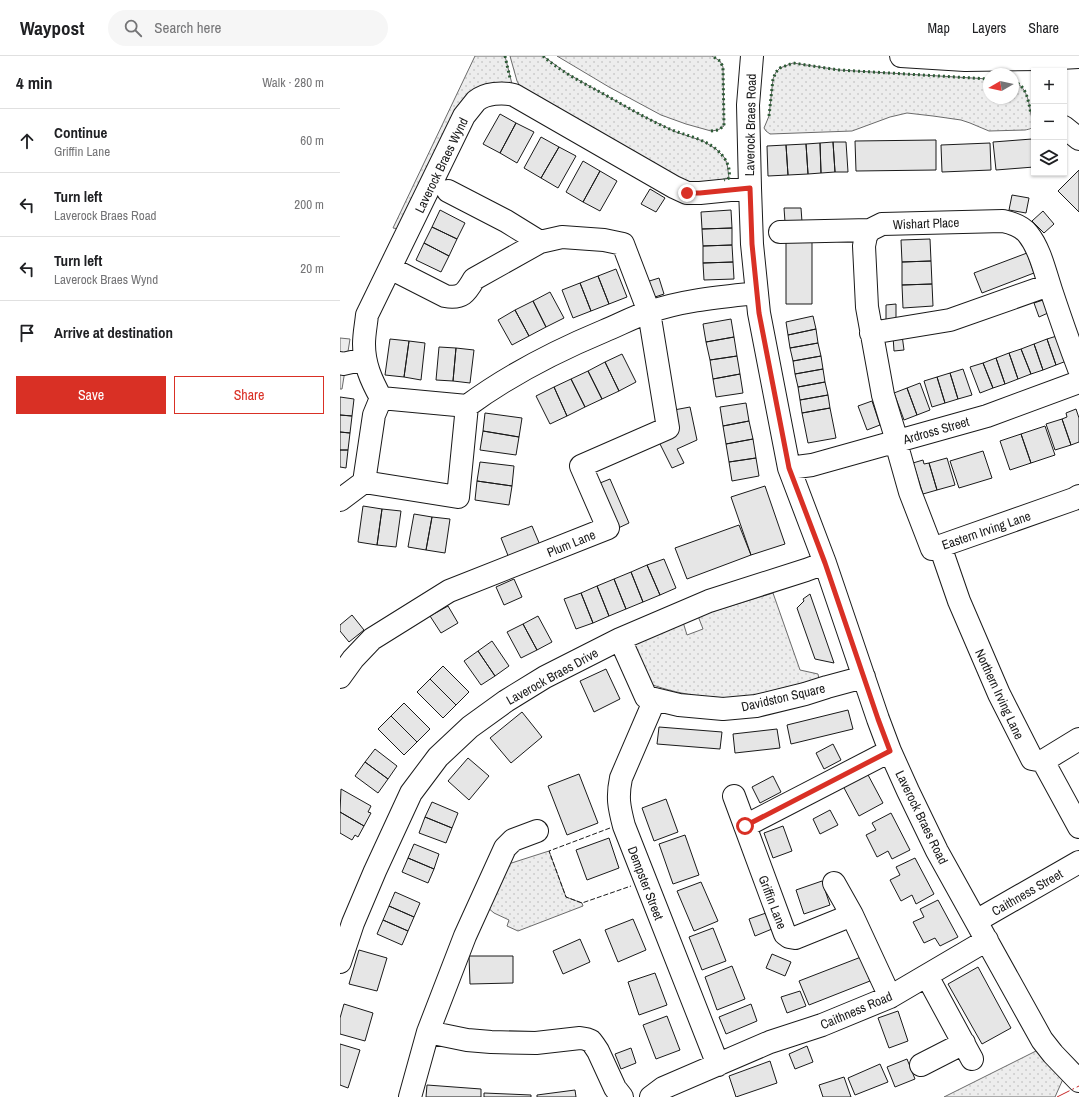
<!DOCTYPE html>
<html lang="en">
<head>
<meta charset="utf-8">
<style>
	:root { --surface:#fff; --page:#f6f6f6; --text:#202124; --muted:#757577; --line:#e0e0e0; --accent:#d93025 }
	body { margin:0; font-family:"Archivo Narrow",sans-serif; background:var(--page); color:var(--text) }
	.controls { position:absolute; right:12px; top:12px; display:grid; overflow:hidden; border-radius:0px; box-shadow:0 1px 3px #0004 }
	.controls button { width:36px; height:36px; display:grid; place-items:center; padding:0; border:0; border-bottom:1px solid var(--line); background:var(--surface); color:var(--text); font:20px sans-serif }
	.compass { position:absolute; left:643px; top:12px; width:36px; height:36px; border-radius:50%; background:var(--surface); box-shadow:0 1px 3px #0004; rotate:261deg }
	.stop { position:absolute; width:12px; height:12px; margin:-9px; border:3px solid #d93025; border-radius:50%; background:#fff }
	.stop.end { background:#d93025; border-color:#fff; box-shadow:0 1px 4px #0008 }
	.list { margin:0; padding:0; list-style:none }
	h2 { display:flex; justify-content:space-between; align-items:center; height:52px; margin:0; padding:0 16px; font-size:17px }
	h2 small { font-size:13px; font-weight:400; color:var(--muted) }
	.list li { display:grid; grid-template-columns:26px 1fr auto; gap:12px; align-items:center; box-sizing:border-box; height:64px; padding:0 16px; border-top:1px solid var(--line) }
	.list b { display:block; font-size:15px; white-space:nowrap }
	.list p { margin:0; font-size:13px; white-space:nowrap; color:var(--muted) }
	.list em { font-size:13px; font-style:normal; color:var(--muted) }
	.actions { display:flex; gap:8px; padding:12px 16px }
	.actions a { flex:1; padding:9px 0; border:1px solid var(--accent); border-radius:0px; text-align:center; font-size:14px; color:var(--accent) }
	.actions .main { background:var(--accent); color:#fff }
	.icon { flex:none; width:22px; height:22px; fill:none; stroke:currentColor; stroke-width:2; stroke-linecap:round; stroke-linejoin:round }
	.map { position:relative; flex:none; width:739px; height:1041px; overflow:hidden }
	header { display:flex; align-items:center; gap:24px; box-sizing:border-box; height:56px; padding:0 20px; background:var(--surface); border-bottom:1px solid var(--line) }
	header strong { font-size:19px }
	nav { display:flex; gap:22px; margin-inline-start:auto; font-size:14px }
	.search { width:280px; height:36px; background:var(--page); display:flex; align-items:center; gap:10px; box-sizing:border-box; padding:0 14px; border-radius:22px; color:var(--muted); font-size:15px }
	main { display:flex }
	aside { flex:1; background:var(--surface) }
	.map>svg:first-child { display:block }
	.green { fill:url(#green-dots); stroke:#6a6a6a }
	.built { fill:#ededed; stroke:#6a6a6a }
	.building { fill:#e6e6e6; stroke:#1a1a1a }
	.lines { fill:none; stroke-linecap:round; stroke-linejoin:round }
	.minor-casing { stroke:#1a1a1a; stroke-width:24 }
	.minor { stroke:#fff; stroke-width:22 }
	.hedge { stroke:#2b5a34; stroke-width:3; stroke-dasharray:2 3; stroke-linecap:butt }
	.fence { stroke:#1a1a1a; stroke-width:1; stroke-dasharray:5 2; stroke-linecap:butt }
	.power { stroke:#c62828; stroke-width:1; stroke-dasharray:14 3 2 3; stroke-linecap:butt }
	.route { stroke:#d93025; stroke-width:5 }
	.labels { text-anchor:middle; stroke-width:3; stroke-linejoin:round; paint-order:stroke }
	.street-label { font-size:13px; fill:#1a1a1a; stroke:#fff }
</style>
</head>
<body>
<header>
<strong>Waypost</strong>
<div class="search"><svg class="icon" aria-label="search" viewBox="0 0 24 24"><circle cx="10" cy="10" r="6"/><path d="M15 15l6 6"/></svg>Search here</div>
<nav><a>Map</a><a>Layers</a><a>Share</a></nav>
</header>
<main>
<aside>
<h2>4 min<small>Walk · 280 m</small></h2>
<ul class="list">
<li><svg class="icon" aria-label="ahead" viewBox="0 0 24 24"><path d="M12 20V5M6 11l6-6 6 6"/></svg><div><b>Continue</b><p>Griffin Lane</p></div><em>60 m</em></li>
<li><svg class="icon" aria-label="left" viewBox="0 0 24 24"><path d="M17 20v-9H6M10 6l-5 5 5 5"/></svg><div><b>Turn left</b><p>Laverock Braes Road</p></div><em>200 m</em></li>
<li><svg class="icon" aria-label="left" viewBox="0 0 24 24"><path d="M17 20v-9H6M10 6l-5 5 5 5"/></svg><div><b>Turn left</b><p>Laverock Braes Wynd</p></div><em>20 m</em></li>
<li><svg class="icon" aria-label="arrive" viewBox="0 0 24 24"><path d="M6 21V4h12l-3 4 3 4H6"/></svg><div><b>Arrive at destination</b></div></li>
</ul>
<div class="actions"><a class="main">Save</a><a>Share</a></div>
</aside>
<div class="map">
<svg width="739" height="1041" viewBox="0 0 739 1041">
	<defs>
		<pattern id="green-dots" width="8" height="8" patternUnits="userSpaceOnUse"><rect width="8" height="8" fill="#ededed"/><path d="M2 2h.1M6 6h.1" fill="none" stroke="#cbcbcb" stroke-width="1.8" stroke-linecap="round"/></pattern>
	</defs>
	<rect width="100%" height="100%" fill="#fff"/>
	<path class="green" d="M135,0H165L173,32L157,31L59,173L53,172Z
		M170,0H203L228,18L299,58L336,76L363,85L376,93L384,101L387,107L389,122L386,124L349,127L182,34L177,25Z
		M217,0H372L380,5L383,11L384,70L378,74L371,75L346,68L321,59L269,31Z
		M453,7L499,14L649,23V42H673V25C690,32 689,52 693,68C692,73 690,73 685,74L649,75L630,67L621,64L593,60L567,57L550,61L512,75L430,78L426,75L424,72L429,60L433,23L436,16L440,12Z
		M433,537L460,614L478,618L479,623C458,629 437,636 416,639C380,645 343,640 310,628L293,589L343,566L347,579L363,573L358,560Z
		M209,795L226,841L242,847L243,850L178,875L167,870L169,864L154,857L147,851L159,811Z
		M700,993L723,1023L715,1041H604Z"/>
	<path class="built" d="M0,282L10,283L2,333H0Z"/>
	<path class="building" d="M160,58L176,67L160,97L143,88Z
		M176,67L194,76L177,107L160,97Z
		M201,81L219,91L201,122L184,112Z
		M692,83L694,111L656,114L653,86Z
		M596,84V114L516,115L515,85Z
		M493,86L495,116L481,117L480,87Z
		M493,86H506L508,116H495Z
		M480,87L481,117L468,118L466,88Z
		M650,87L651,114L602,116L601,89Z
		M466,88L468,118L448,119L446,89Z
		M446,89L448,119L428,120L427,90Z
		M219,91L236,100L218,132L201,122Z
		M243,105L260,115L243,146L226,136Z
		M739,114V156L718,135Z
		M260,115L277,125L260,155L243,146Z
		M310,133L325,142L316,156L301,148Z
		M672,139L689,142L686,157L669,154Z
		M444,152H461L462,166H445Z
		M100,154L125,167L117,183L92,171Z
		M391,154L392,172L362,173L361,156Z
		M703,155L714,168L704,177L692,165Z
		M92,171L117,183L109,200L84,187Z
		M392,172V189L363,190L362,173Z
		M446,183H472V248H446Z
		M590,183L591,205L562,206L561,184Z
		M84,187L109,200L101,216L76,204Z
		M392,189L393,206L363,207V190Z
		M687,197L694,217L642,237L634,217Z
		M591,205L592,228L562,229V206Z
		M393,206L394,223L364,224L363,207Z
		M276,213L287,241L269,248L258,220Z
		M258,220L269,248L251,255L240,227Z
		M319,222L324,238L309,243L303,227Z
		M240,227L251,255L233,262L222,234Z
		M592,228L593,250L563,252L562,229Z
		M210,236L224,262L206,271L193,245Z
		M703,244L708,257L699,261L694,247Z
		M193,245L206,271L189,280L175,254Z
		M556,248V264H546V249Z
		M175,254L189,280L172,289L158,264Z
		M473,260L476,273L448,279L446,266Z
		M391,263L394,281L366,286L363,268Z
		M476,273L478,287L450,292L448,279Z
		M562,279L564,294L554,295L553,280Z
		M720,279L729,304L716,309L707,283Z
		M394,281L397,300L370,304L366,286Z
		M50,283L69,285L64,321L45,319Z
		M707,283L716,309L703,314L694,288Z
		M69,285L85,287L81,324L64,321Z
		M478,287L481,300L453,305L450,292Z
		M694,288L703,314L691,318L681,293Z
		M99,291L116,292L113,325L96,324Z
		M116,292L134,294L130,327L113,325Z
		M681,293L691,318L678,323L669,297Z
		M669,297L678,323L665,328L656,302Z
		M282,298L296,326L279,335L265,306Z
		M397,300L400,318L373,323L370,304Z
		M481,300L483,313L455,318L453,305Z
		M656,302L665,328L653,332L643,307Z
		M265,306L279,335L262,343L248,315Z
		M643,307L653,332L640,337L630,311Z
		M483,313L485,326L458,331L455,318Z
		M623,313L632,339L618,343L610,317Z
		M248,315L262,343L245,351L231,323Z
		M610,317L618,343L605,347L597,321Z
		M400,318L403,337L376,341L373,323Z
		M597,321L605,347L592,351L584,325Z
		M231,323L245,351L227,360L214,331Z
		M485,326L488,339L460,344L458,331Z
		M580,327L590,354L577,359L567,332Z
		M214,331L227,360L210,368L196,340Z
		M567,332L577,359L564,364L554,337Z
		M488,339L490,352L462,357L460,344Z
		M0,341L14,343L12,360L0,359Z
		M532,345L540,369L527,374L518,350Z
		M406,347L409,365L383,370L380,351Z
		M350,351L357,384L337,393L344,407L332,412L318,384L334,354Z
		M490,352L496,382L468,387L462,357Z
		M736,353L739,362V386L731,389L722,363L727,361L726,357Z
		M145,357L182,362L179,381L143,375Z
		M0,359L12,360L10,377L0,376Z
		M722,363L731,389L715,394L706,368Z
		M409,365L413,383L386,388L383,370Z
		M705,370L715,399L691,407L681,378Z
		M143,375L179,381L176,399L140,394Z
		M0,376L10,377L8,394H0Z
		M681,378L691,407L670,414L660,385Z
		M413,383L416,402L389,406L386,388Z
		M0,394H8L6,412L0,411Z
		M643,395L652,422L619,432L610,405Z
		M416,402L419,420L392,425L389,406Z
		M607,402L615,429L597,434L589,407Z
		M583,404L584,408L589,407L597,434L583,438L573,407Z
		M140,406L174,410L172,430L137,425Z
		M270,423L289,467L274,474L255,429Z
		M137,425L172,430L169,449L135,444Z
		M425,430L445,488L411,499L391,441Z
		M23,450L42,453L37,489L18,486Z
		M42,453L61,455L56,491L37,489Z
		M74,458L92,461L86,494L68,491Z
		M92,461L110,463L105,497L86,494Z
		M399,469L411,499L347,523L335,492Z
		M192,470L200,489L169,502L161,482Z
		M324,503L336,532L320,539L307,509Z
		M307,509L320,539L303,546L291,516Z
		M291,516L303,546L286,553L274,523Z
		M174,523L182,541L164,549L156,531Z
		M274,523L286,553L269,560L257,530Z
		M257,530L269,560L253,567L241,537Z
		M241,537L253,567L236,573L224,543Z
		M470,538L494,607L475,603L457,552L464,545L463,543Z
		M108,550L118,567L101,577L90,560Z
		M12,559L24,574L9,586L0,575V569Z
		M198,560L212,586L197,594L183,568Z
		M183,568L197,594L181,602L167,576Z
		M152,585L169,610L155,620L138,595Z
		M138,595L155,620L141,629L124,605Z
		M103,610L129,636L116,649L90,623Z
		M266,613L280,643L254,656L240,625Z
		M90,623L116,649L103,662L77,636Z
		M64,647L90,673L77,686L51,660Z
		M508,654L513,673L451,688L447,669Z
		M182,656L202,681L171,707L150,682Z
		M51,660L77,686L64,699L38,673Z
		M319,671L382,676L380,693L317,688Z
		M437,673L440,692L395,697L393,678Z
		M493,688L501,704L484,713L476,697Z
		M35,693L57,710L48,723L25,706Z
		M128,702L149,720L129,744L108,725Z
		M25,706L48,723L38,737L15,720Z
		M527,717L543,747L519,760L503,730Z
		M239,718L258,767L227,779L208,730Z
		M433,720L441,736L420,747L412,731Z
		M1,733L31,750L28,756L31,757L24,770L0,756Z
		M326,743L338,776L314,785L302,752Z
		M92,746L118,757L112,772L85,761Z
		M490,754L498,769L480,778L473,763Z
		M0,756L24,770L18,781L15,779L12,784L0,777Z
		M551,757L570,794L552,803L548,795L537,801L526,779L536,774L532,767Z
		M85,761L112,772L106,787L79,777Z
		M443,770L452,795L433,802L424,777Z
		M345,779L359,819L333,828L319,788Z
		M269,782L279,812L247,824L236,794Z
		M74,788L99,798L94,813L68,802Z
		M68,802L94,813L88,827L62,816Z
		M575,802L594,838L576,848L572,839L561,845L550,824L560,819L556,811Z
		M482,825L490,849L464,858L456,834Z
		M361,826L378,865L354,875L337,835Z
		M55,836L80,847L74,861L49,850Z
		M598,844L618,881L600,890L595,882L584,887L573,866L584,861L580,853Z
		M49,850L74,861L68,875L43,864Z
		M426,857L432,873L415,880L409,863Z
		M293,863L306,894L278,906L265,874Z
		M43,864L68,875L62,889L37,878Z
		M373,872L386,905L362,914L349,881Z
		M240,883L250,906L223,918L213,895Z
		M19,894L47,902L37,935L9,928Z
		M432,898L451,906L445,920L426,912Z
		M129,900H173V927L130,928Z
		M521,901L530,925L469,949L459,925Z
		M392,910L405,943L377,954L365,921Z
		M638,911L671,972L642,988L608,928Z
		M315,917L327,949L299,959L288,926Z
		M460,935L466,950L447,957L441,941Z
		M4,948L33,957L25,985L0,978V962Z
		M411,948L417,965L386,978L379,961Z
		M558,955L568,985L549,992L538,962Z
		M327,960L340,994L316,1003L303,969Z
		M0,988L20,994L8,1032L0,1029Z
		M467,990L473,1006L455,1013L449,998Z
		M291,992L296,1007L281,1013L275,998Z
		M567,1003L575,1023L555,1031L547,1011Z
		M430,1005L437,1027L396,1041L389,1020Z
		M540,1008L548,1026L515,1039L508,1022Z
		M504,1021L511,1041H483L479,1029Z
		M87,1029L141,1033V1041H86Z
		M235,1034L236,1041H197V1039Z
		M144,1037L191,1039V1041H144Z"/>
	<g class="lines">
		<defs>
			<path id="minor" d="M412,0L408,49L410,132L412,188L419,257L449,412L485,507L538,663L550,695L568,735L597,795L702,984L713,998L739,1025
				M561,0L625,4L701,3L739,1
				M724,71L739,83
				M108,135L166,165L200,186
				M440,176L530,174
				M531,277L610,264L709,229
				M0,307L3,308L25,303
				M739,313C729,287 720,261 711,234C705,216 700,193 688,178C682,170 672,167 663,165L542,168L530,174L526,180L524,190L527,251L543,339L554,375L559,397L570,436L592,493L734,443L739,440
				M41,342C31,324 24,308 24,288C24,278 26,269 27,259L124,60C128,55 132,50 136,45C145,37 163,36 174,39L334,131L347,137H360L410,132
				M41,342L127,350C169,319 216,295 264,275C279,269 293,261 309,256C343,244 381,241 417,237
				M449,412L472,409L647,360L739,326
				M24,426L118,441L127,350
				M0,444L24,426L34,359L41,342
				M600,490L619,545L659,638L692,703L703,705L739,771
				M280,583L306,641L339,649L383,653L416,650L465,638L487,631L524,621
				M0,621L13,603L32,583L109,535L268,472L241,410L328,372L309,256L283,188L264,184L222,181L200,186L134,223C126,237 122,243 105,240L50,212
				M315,643L281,722C277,741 279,751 284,770L378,1009
				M703,705L739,683
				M394,740L445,878L449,881L455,882L512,859L550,941
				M405,770L550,695
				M494,827L512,859
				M636,865L739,806
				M0,906L13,867L35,815L71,737L98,701L130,671L166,645L205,621L280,583L369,545L466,514L485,507
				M587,920L632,1003
				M88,976L127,984L151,986L196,987L240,982L246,983L251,985L254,989L258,995L275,1032L282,1041
				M581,1009L624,987
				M70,1041L88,976L125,880L165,792L173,784L197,775
				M311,1041L323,1032L430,986L482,969L550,941L647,884"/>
		</defs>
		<use href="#minor" class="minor-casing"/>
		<use href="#minor" class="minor"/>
		<path class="hedge" d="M165,0L170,22
			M203,0C220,15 241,26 260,36C282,48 303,61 325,71C342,79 361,81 376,93C385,101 391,110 389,122L384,124
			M673,25C687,30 688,44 691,58
			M429,60L433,23L436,16L440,12L453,7L499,14L649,23
			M371,75L378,74L384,70L383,11L380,5L372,0"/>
		<path class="fence" d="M270,772L209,795L226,841L242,847L291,830"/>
		<path class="power" d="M717,1041L739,1030"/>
	</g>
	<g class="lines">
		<path class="route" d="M347,137H360L410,132L412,188L419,257L449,412L485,507L538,663L550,695L405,770"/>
	</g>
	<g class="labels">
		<g class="street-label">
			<text transform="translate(410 69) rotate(-89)" y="5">Laverock Braes Road</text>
			<text transform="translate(101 109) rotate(-64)" y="5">Laverock Braes Wynd</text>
			<text transform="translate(586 167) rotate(-2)" y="5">Wishart Place</text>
			<text transform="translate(596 374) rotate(-16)" y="5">Ardross Street</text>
			<text transform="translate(646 474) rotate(-19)" y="5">Eastern Irving Lane</text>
			<text transform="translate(231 487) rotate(-22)" y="5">Plum Lane</text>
			<text transform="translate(212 620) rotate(-29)" y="5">Laverock Braes Drive</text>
			<text transform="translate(660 638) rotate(65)" y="5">Northern Irving Lane</text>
			<text transform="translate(443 641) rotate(-13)" y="5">Davidston Square</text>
			<text transform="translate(582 761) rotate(64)" y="5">Laverock Braes Road</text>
			<text transform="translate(306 827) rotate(69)" y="5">Dempster Street</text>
			<text transform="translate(687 836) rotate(-30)" y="5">Caithness Street</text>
			<text transform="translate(433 846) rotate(69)" y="5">Griffin Lane</text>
			<text transform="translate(516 954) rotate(-23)" y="5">Caithness Road</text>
		</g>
	</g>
</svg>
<div class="controls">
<button>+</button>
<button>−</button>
<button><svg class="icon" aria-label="layers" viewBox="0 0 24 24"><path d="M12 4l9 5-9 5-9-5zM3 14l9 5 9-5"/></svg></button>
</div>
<svg class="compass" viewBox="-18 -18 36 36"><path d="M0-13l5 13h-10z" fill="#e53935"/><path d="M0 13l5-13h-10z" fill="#757577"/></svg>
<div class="stop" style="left:405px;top:770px"></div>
<div class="stop end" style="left:347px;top:137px"></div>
</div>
</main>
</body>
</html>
